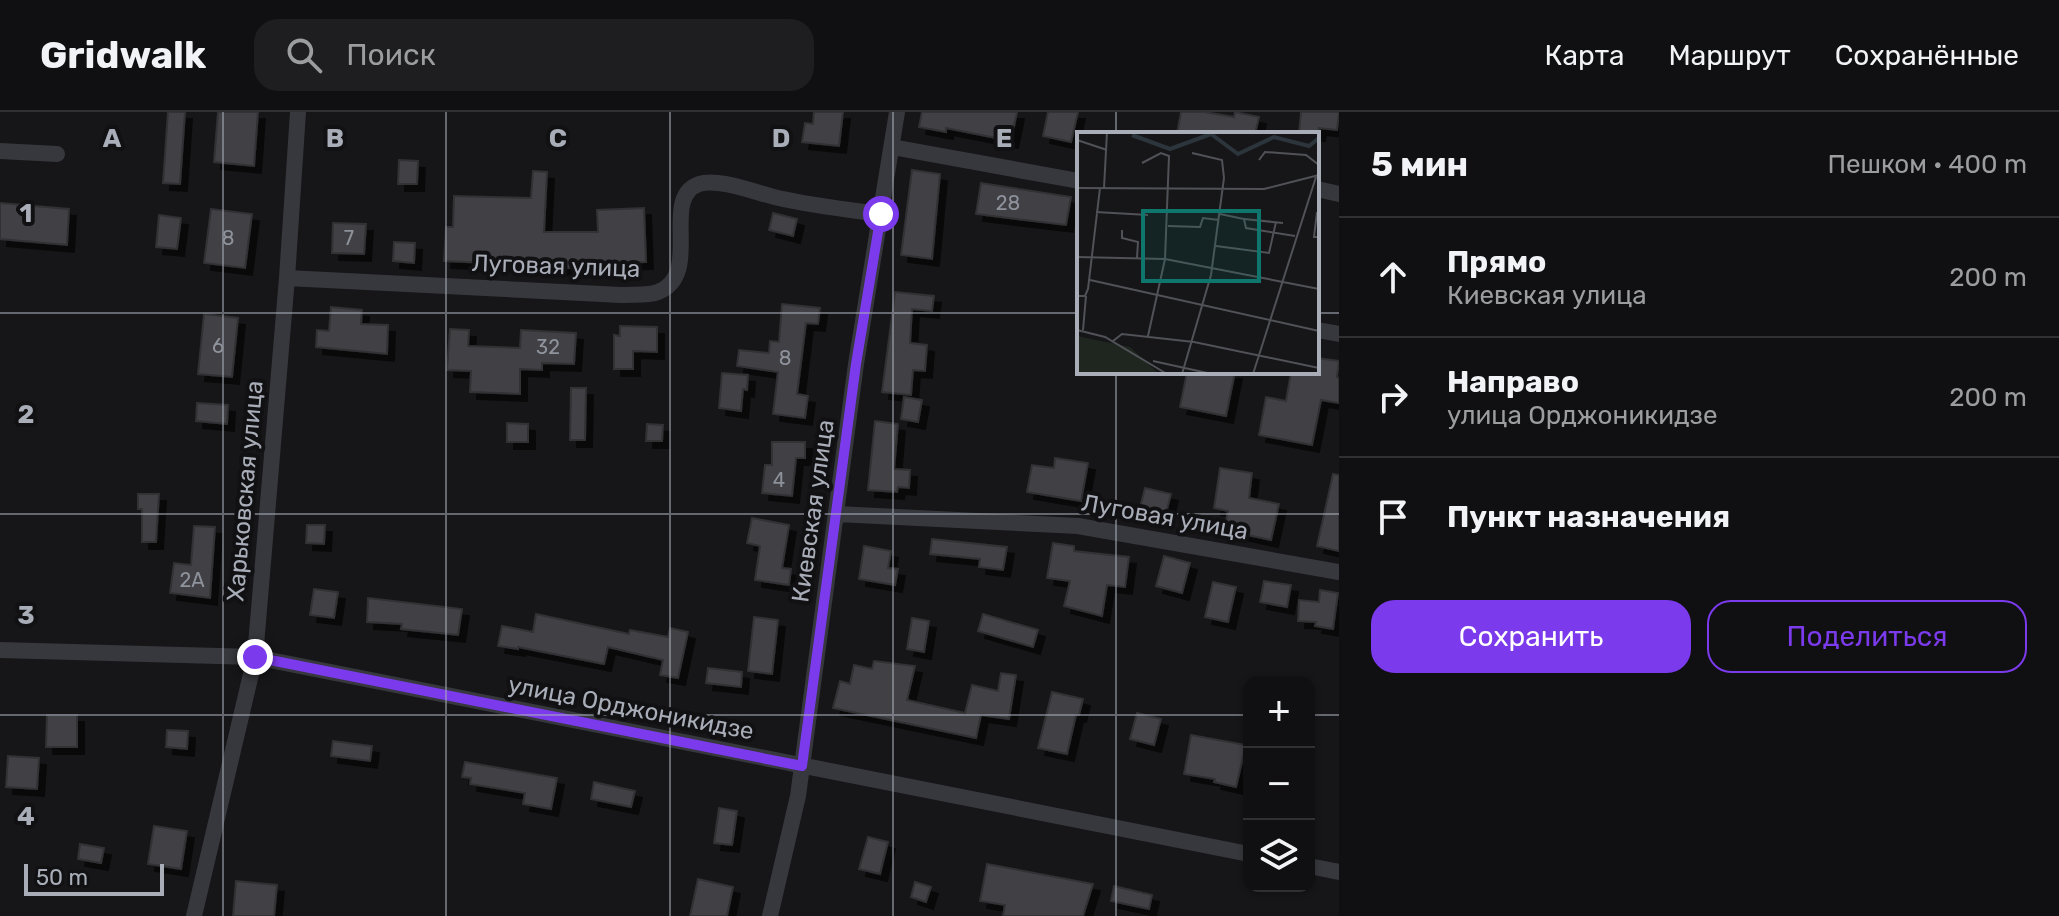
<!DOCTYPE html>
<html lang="ru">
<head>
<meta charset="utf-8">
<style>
	:root { --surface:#101012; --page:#1e1e20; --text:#f1f3f6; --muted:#9c9d9f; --line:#303032; --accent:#7c3aed }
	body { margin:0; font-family:Rubik,sans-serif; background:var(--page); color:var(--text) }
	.controls { position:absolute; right:24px; bottom:24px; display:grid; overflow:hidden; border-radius:16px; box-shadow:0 2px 6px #0004 }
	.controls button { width:72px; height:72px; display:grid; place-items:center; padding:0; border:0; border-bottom:2px solid var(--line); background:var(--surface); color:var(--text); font:40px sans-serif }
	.scale { position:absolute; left:24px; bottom:20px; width:140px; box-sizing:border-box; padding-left:8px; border:4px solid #a8adb8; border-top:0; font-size:22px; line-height:28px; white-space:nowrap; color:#a8adb8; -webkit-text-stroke:6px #111113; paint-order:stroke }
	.stop { position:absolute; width:24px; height:24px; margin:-18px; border:6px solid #7c3aed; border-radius:50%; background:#fff }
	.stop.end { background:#7c3aed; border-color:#fff; box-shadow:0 2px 8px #0008 }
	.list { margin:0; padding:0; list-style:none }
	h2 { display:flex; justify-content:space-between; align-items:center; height:104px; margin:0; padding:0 32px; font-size:34px }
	h2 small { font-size:26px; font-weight:400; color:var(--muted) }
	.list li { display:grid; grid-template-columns:52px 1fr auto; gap:24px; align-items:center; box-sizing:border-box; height:120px; padding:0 32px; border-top:2px solid var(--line) }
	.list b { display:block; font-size:30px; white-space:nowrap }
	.list p { margin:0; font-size:26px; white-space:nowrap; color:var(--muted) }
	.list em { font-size:26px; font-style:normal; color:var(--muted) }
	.actions { display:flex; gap:16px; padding:24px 32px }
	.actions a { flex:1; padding:18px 0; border:2px solid var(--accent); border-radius:24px; text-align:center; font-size:28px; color:var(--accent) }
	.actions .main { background:var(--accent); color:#fff }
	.icon { flex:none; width:44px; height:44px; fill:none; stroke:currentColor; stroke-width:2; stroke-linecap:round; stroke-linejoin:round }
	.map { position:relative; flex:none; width:1339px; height:804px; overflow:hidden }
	header { display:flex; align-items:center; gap:48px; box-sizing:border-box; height:112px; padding:0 40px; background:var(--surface); border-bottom:2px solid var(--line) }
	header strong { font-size:38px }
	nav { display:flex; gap:44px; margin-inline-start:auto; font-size:28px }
	.search { width:560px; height:72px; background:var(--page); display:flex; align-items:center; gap:20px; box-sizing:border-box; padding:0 28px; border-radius:24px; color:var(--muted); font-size:30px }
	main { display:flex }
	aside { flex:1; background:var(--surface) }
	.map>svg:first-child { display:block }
	.building { fill:#404145; stroke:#303034; stroke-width:2; filter:url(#shadow) }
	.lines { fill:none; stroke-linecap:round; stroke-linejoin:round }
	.street { stroke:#37383d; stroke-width:16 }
	.route { stroke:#7c3aed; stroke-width:10 }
	.grid { fill:none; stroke:#a8adb8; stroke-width:2; stroke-opacity:0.55 }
	.labels { text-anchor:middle; stroke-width:8; stroke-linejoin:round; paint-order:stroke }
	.number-label { font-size:20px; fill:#8e929b }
	.street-label { font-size:24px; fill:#a8adb8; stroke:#111113 }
	.inset-river { fill:none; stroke:#2c353c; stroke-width:4 }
	.inset-road { fill:none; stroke:#505258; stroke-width:2 }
	.view { fill:#0f766e; fill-opacity:0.15; stroke:#0f766e; stroke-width:4 }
	.inset-edge { fill:none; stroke:#a8adb8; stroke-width:4 }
	.grid-label { font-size:26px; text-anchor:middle; font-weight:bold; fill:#a8adb8; stroke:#111113; stroke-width:8; stroke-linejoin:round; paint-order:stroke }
</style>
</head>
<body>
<header>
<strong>Gridwalk</strong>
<div class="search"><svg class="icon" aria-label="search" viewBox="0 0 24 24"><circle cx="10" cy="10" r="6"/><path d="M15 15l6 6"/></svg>Поиск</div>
<nav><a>Карта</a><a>Маршрут</a><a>Сохранённые</a></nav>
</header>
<main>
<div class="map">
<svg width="1339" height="804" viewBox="0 0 1339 804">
	<defs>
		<filter id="shadow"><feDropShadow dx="7" dy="7" stdDeviation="0" flood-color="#0009"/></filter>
	</defs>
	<rect width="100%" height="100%" fill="#161618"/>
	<path class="building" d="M168,0H185L180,72L163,71Z
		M218,0H258L254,54L214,50Z
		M814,0H843L839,34L802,30L805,11L813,12Z
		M922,0H1017L1011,29L946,16V20L919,15Z
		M1048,0H1078L1071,30L1043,24Z
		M1181,0H1204L1234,5L1235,0L1259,5L1255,22H1177Z
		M1301,0H1339L1337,18L1319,16L1318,22H1299Z
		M399,48L418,49L417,72H398Z
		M912,58L940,62L932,147L901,143Z
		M533,59L547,60L544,120H598L597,98L644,96L646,150L609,151V156H532V153L444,149L446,115H453L454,84L531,86Z
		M981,71L1071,85L1066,113L976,102Z
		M0,91L69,97L67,133L0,127Z
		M211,97L252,102L245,156L204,151Z
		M773,101L797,107L793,124L769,118Z
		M159,103L181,106L177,137L156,135Z
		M333,111L366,112L364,142L332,141Z
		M394,130L415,131L414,151L393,149Z
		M895,180L934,184L932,199L912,197L910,231L927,233L925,259L913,258L911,283L882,280Z
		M782,192L820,196L818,212L806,211L797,282L808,284L805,306L773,302L778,260L737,254L739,238L769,241L770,229L779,230Z
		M331,195L362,198L361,212L388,213L387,242L316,235L317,218L329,219Z
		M204,202L238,206L232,265L198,262Z
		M620,214L657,215V240L633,239V257H614V223L620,224Z
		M450,217L469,218L468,234L520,236L521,218L576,221L574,252L542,251V258L520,257V282L470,280L471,259L447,258Z
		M1317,246L1339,249L1337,265L1339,266V291L1321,288L1312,333L1259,323L1266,285L1286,289L1291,260H1317Z
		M1187,260H1235L1226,304L1180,295Z
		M722,261L748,263L747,278L743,277L741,299L719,296Z
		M571,276H586L585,328H570Z
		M904,285L922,288L918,310L901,307Z
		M197,291L228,293L227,312L196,309Z
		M875,309L898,312L894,357L910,358L909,376L898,375L897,380L868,378Z
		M507,311L528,312V330H507Z
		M647,312L663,313L662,329H646Z
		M772,330H805V346H796L792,384L762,381L765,353H772Z
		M1055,346L1088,351L1081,389L1027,380L1032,353L1054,356Z
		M1220,356L1252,361L1249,386L1279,392L1271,428L1224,418L1228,399L1214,396Z
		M1333,362L1339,363V439L1317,434Z
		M1145,376L1171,382L1164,409L1138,403Z
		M138,382H159L156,430H142V397H138Z
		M752,406L789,413L782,456L791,457L789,473L755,468L760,434L747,431Z
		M307,413H325L324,432L306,431Z
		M194,414L215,415L210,486L170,481L174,451L191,453Z
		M932,427L1007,435L1003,458L979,455L980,447L930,442Z
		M1053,431L1074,434V439L1129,445L1125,475L1107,473L1102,504L1064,494L1070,469L1047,466Z
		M864,434L891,439L888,456L898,457L895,473L859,467Z
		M1164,444L1190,451L1182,481L1156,474Z
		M1264,469L1291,473L1287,495L1260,490Z
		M1213,470L1236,475L1228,510L1205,505Z
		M314,477L338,480L334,506L310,503Z
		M1320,478L1338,481L1333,517L1315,514L1316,510L1298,509L1299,488L1319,490Z
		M368,486L462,497L458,523L401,517L402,512L367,510Z
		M536,502L629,522L630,518L668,525L670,516L688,520L678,566L660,563L663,548L608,535L604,552L518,535V537L498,534L502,514L533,520Z
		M983,502L1038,518L1033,535L978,519Z
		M754,505L778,508L772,562L748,559Z
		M912,506L929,509L924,540L907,537Z
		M874,549L915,554L907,588L965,601L972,573L998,579L1001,561L1016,563L1009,607L981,603L976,626L833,596L840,569L850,572L854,553L872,557Z
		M708,556L742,560L741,575L706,571Z
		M1052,580L1083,587L1079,603H1076L1067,642L1038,636Z
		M1137,601L1161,607L1154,633L1130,627Z
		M47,603H77V635H46Z
		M167,618L188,619L187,637L166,635Z
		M1191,623L1246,633L1236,675L1214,670L1215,667L1184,662Z
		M333,629L372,634L370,649L331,644Z
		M8,644L39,646L37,677L6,675Z
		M465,650L557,666L551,697L523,692L525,681L470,672L471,666L462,665Z
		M594,670L635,679L631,695L591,687Z
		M719,696L737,699L732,733L714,731Z
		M154,714L187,719L181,757L148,752Z
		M868,725L888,730L880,762L859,757Z
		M80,732L104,736L101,751L78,747Z
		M987,752L1093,772L1083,804H1003L1005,793L980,789Z
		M698,767L733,775L727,804H690Z
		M236,769L277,773L274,804H233Z
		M915,770L931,775L926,790L911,785Z
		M1114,774L1152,783L1149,797L1111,789Z"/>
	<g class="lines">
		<path class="street" d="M892,35L1079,69
			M0,39L57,42
			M1317,77L1339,82
			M287,166L621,183C632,182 648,184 658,180C704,162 659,86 699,72C720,65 761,83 783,87C816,94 848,98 881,102
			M1317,218L1339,222
			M837,402L1078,414L1339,460
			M0,538L255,545L1249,742
			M1309,754L1339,760
			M194,804L255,545L287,166L298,0
			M770,804L798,684L856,252L897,0"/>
	</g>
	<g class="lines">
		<path class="route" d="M255,545L802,654L856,252L881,102"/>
	</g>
	<path class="grid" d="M223,0V804M446,0V804M670,0V804M893,0V804M1116,0V22M0,201H1079M1317,201H1339M1116,260V804M0,402H1339M0,603H1249M1309,603H1339"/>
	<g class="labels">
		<g class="number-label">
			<text x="1008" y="98">28</text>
			<text x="228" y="133">8</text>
			<text x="349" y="133">7</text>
			<text x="218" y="241">6</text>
			<text x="548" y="242">32</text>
			<text x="785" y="253">8</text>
			<text x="779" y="375">4</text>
			<text x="192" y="475">2А</text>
		</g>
		<g class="street-label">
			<text transform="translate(556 154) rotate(2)" y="8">Луговая улица</text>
			<text transform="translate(245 379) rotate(-85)" y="8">Харьковская улица</text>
			<text transform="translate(813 399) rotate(-82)" y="8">Киевская улица</text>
			<text transform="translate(1165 405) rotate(10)" y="8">Луговая улица</text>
			<text transform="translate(631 596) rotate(11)" y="8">улица Орджоникидзе</text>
		</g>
	</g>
	<g transform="translate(1077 20)">
		<rect width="242" height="242" fill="#161618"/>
		<path d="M0,204L53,215L82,242H0Z" fill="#1e261f"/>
		<path class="inset-river" d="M55,3L93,17L134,2L161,22L197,5L232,14L242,6"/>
		<path class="inset-road" d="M0,8L30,18M182,28L188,20L229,23L242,33M65,31L84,21L92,24L88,127L71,204M0,56L187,57L242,43M27,56L30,0M19,80L71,83M240,80L237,105H242M143,82L167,87L169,96L218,104M167,87L206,91M91,94L123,95L126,86L142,88M45,98V106L61,110L60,126M139,114L192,121L199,90M0,125L88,127L242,157M13,148L242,199M0,164H8L11,157L23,56M0,198L28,205L90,242M6,198L9,164M36,209L45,202L117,210L242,236M76,229L135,242M105,242L134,143L147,46L145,28L115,21M176,242L239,45"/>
		<path class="view" d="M66,79H182V149H66Z"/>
		<rect width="242" height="242" class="inset-edge"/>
	</g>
	<g class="grid-label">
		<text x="112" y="35">A</text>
		<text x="335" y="35">B</text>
		<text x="558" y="35">C</text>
		<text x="781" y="35">D</text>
		<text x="1004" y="35">E</text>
		<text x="26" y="110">1</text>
		<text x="26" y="311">2</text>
		<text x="26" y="512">3</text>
		<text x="26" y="713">4</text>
	</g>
</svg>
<div class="controls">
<button>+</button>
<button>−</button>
<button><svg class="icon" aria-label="layers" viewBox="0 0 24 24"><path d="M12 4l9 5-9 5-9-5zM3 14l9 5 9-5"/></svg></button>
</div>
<div class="scale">50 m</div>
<div class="stop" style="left:881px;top:102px"></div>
<div class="stop end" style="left:255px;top:545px"></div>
</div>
<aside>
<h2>5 мин<small>Пешком · 400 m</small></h2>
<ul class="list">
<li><svg class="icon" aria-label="ahead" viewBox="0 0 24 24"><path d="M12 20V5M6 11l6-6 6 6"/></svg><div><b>Прямо</b><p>Киевская улица</p></div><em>200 m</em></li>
<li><svg class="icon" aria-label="right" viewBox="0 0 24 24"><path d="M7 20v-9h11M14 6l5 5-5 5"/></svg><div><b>Направо</b><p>улица Орджоникидзе</p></div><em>200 m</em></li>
<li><svg class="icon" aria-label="arrive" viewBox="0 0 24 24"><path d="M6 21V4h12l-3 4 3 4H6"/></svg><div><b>Пункт назначения</b></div></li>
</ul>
<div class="actions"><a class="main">Сохранить</a><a>Поделиться</a></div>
</aside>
</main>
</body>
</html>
